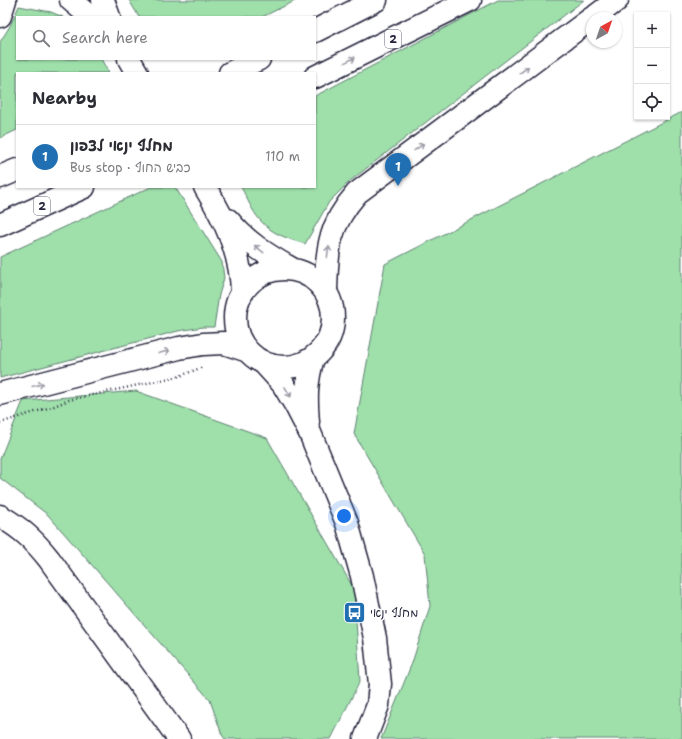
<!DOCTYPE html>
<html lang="en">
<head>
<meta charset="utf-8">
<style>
	:root { --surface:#fff; --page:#f7f7f7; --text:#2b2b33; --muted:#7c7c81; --line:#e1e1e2; --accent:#1f6fb2 }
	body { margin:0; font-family:"Shantell Sans","Playpen Sans Hebrew",sans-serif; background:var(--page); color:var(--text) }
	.controls { position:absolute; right:12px; top:12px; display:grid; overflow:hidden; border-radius:0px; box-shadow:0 1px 3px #0004 }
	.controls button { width:36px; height:36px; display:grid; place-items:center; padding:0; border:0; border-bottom:1px solid var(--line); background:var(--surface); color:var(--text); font:20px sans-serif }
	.compass { position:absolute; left:586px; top:12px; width:36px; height:36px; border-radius:50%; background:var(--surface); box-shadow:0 1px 3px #0004; rotate:40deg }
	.you { position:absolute; left:344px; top:516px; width:14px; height:14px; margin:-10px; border:3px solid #fff; border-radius:50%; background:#1a73e8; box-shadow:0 0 0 6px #1a73e833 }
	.badge { display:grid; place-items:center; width:26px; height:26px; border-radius:50%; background:var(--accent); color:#fff; font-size:13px; font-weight:700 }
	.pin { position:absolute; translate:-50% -33px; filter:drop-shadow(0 1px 2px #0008) }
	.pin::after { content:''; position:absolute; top:21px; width:14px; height:12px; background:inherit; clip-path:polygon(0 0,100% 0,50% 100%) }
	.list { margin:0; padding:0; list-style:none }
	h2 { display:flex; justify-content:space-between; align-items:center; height:52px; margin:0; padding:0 16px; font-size:17px }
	h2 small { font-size:13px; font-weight:400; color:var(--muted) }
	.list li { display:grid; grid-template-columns:26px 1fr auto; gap:12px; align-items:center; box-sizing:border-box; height:64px; padding:0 16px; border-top:1px solid var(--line) }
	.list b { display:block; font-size:15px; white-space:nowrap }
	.list p { margin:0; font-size:13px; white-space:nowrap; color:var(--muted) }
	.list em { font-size:13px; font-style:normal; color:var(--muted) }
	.icon { flex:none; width:22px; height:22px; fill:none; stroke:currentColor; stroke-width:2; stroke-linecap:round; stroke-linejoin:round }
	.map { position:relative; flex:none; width:682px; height:739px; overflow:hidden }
	.search { position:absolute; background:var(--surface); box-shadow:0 1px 3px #0004; left:16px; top:16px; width:300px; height:44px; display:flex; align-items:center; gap:10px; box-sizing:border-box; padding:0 14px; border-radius:0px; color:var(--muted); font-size:15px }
	.panel { position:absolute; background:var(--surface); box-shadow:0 1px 3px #0004; left:16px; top:72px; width:300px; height:116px; border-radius:0px }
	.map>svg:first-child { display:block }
	.green { fill:#9edfaa; stroke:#608072 }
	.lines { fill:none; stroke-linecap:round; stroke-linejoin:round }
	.secondary-casing { stroke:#22223b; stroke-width:25 }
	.motorway-casing { stroke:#22223b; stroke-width:25 }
	.path { stroke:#22223b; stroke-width:2.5; stroke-dasharray:1 3; stroke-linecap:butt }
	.secondary { stroke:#fff; stroke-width:22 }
	.motorway { stroke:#fff; stroke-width:22 }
	.oneway { stroke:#9c9ca7 }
	.labels { text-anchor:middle; stroke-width:3; stroke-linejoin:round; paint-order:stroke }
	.shield { fill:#fff; stroke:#646476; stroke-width:1 }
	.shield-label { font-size:11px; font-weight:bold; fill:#22223b }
	.poi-label { font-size:12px; fill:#22223b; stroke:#fff; text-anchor:start }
</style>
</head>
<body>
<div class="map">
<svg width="682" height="739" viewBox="0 0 682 739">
	<rect width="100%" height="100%" fill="#fff"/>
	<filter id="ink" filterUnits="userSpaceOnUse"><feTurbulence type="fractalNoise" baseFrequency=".025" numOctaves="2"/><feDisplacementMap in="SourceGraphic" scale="8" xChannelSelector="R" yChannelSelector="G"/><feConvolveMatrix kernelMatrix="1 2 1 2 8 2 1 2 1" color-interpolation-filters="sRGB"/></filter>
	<g filter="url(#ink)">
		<path class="green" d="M129,0H297L262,17H139Z
			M498,0H584L350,181L329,202L305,244C289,239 271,234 260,220C252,211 247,198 241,187H315V96Z
			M19,6L51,12L63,17H17V59H101L109,73H17V130L0,138V42L10,26Z
			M682,112V739H381L412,663L430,606L425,554L354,434L385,264Z
			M151,187H175L222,262L224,278L219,295L214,327H203L178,331L0,378V257Z
			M136,391L267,438L354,589L360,681L331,739H225L222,735L210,700L48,515L0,478V459L23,401Z"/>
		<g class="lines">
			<defs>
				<path id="secondary" d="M71,0L91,17
					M103,0L109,17
					M129,59L137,73
					M205,187C225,220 241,253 242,292
					M228,220C246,242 267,255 292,269
					M235 318a49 49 0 1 1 98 0a49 49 0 1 1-98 0Z
					M263,362L283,384L295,404L310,433L347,523L362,576L375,638L380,684L378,705L365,739
					M0,394L179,348L203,344L224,343L248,351
					M308,422C306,398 306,382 313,358
					M0,516C22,529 34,540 49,559L179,739"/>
				<path id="motorway" d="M0,16L5,0
					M593,18L617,0
					M315,31L376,0
					M230,73L259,59
					M315,77L470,0
					M0,177L17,170
					M0,225L84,187
					M326,291C327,249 328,226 357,193L592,18"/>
			</defs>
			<use href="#secondary" class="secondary-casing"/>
			<use href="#motorway" class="motorway-casing"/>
			<path class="path" d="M0,423L54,406L69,400L180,376L203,367"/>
			<use href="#secondary" class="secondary"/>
			<use href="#motorway" class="motorway"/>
		</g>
		<defs><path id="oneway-shaft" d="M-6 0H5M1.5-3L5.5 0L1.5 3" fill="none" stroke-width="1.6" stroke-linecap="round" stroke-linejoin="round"/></defs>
		<g class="oneway">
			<use href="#oneway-shaft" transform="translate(350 60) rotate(-26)"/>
			<use href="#oneway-shaft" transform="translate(524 70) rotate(-37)"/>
			<use href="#oneway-shaft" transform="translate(419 147) rotate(-36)"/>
			<use href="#oneway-shaft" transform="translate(259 249) rotate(-142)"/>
			<use href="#oneway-shaft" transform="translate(328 252) rotate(-82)"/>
			<use href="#oneway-shaft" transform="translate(164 352) rotate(-14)"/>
			<use href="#oneway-shaft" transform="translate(38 385) rotate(-14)"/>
			<use href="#oneway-shaft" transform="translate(288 392) rotate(59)"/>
		</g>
	</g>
	<defs>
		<symbol id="bus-square" viewBox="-11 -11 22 22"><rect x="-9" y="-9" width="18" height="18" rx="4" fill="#1f6fb2" stroke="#fff"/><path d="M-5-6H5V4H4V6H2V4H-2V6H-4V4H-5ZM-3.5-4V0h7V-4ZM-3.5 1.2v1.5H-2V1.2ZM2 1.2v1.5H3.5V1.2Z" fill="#fff"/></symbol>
	</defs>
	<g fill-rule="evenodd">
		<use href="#bus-square" x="342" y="600" width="25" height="25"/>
	</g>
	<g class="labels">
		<g class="shield">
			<rect x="385" y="30" width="16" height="18" rx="3"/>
			<rect x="34" y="197" width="16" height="18" rx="3"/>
		</g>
		<g class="shield-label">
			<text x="393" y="43">2</text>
			<text x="42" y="210">2</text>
		</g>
		<g class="poi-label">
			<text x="370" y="617">מחלף ינאי</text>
		</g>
	</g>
</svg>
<div class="controls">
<button>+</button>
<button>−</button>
<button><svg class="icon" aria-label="locate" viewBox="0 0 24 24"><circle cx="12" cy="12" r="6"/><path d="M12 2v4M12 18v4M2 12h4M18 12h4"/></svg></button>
</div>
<svg class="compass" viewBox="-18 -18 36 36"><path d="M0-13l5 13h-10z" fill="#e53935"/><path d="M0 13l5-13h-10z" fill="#7c7c81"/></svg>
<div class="you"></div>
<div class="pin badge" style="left:398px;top:186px">1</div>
<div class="search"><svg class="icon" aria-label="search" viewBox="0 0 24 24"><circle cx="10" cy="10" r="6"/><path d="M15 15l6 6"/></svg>Search here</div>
<section class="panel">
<h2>Nearby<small></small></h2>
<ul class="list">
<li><span class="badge">1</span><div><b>מחלף ינאי לצפון</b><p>Bus stop · כביש החוף</p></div><em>110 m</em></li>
</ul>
</section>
</div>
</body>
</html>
